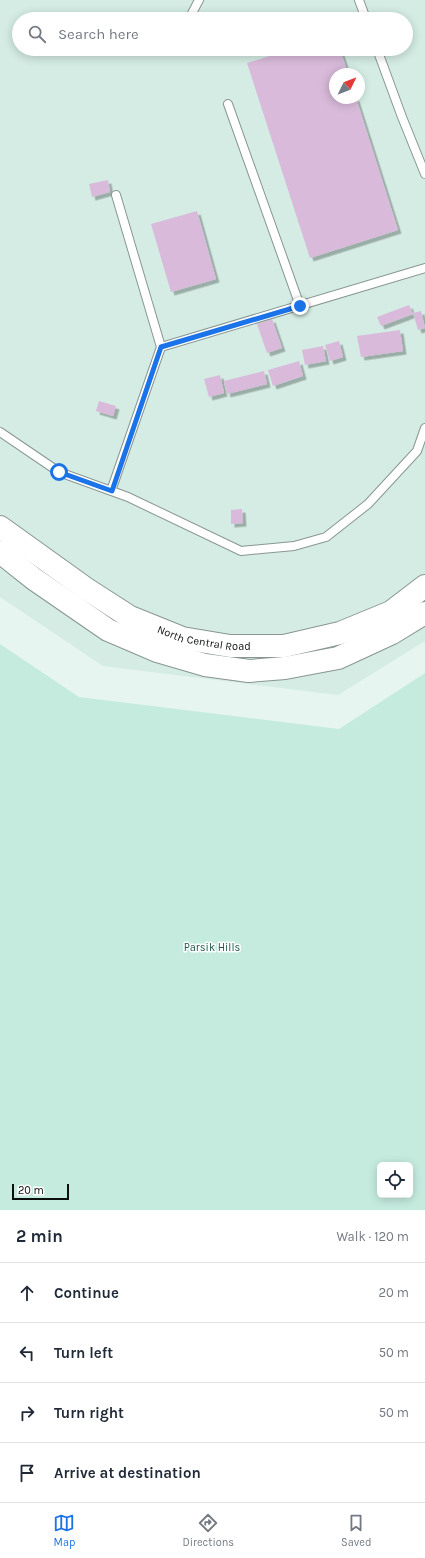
<!DOCTYPE html>
<html lang="en">
<head>
<meta charset="utf-8">
<style>
	:root { --surface:#fff; --page:#f6f6f7; --text:#1f2937; --muted:#747a83; --line:#e0e1e3; --accent:#1a73e8 }
	body { margin:0; font-family:Karla,sans-serif; background:var(--page); color:var(--text) }
	.controls { position:absolute; right:12px; bottom:12px; display:grid; overflow:hidden; border-radius:6px; box-shadow:0 2px 10px #0003 }
	.controls button { width:36px; height:36px; display:grid; place-items:center; padding:0; border:0; border-bottom:1px solid var(--line); background:var(--surface); color:var(--text); font:20px sans-serif }
	.compass { position:absolute; left:329px; top:68px; width:36px; height:36px; border-radius:50%; background:var(--surface); box-shadow:0 2px 10px #0003; rotate:47deg }
	.scale { position:absolute; left:12px; bottom:10px; width:57px; box-sizing:border-box; padding-left:4px; border:2px solid #0a0f0d; border-top:0; font-size:11px; line-height:14px; white-space:nowrap; color:#0a0f0d; -webkit-text-stroke:3px #fff; paint-order:stroke }
	.stop { position:absolute; width:12px; height:12px; margin:-9px; border:3px solid #1a73e8; border-radius:50%; background:#fff }
	.stop.end { background:#1a73e8; border-color:#fff; box-shadow:0 1px 4px #0008 }
	.list { margin:0; padding:0; list-style:none }
	h2 { display:flex; justify-content:space-between; align-items:center; height:52px; margin:0; padding:0 16px; font-size:17px }
	h2 small { font-size:13px; font-weight:400; color:var(--muted) }
	.list li { display:grid; grid-template-columns:26px 1fr auto; gap:12px; align-items:center; box-sizing:border-box; height:60px; padding:0 16px; border-top:1px solid var(--line) }
	.list b { display:block; font-size:15px; white-space:nowrap }
	.list em { font-size:13px; font-style:normal; color:var(--muted) }
	.icon { flex:none; width:22px; height:22px; fill:none; stroke:currentColor; stroke-width:2; stroke-linecap:round; stroke-linejoin:round }
	.map { position:relative; flex:none; width:425px; height:1210px; overflow:hidden }
	.search { position:absolute; background:var(--surface); box-shadow:0 2px 10px #0003; left:12px; right:12px; top:12px; height:44px; display:flex; align-items:center; gap:10px; box-sizing:border-box; padding:0 14px; border-radius:22px; color:var(--muted); font-size:15px }
	.sheet { height:292px; background:var(--surface) }
	nav { display:flex; justify-content:space-around; align-items:center; box-sizing:border-box; height:56px; border-top:1px solid var(--line); background:var(--surface); font-size:11px; color:var(--muted) }
	nav a { display:grid; justify-items:center; gap:2px }
	nav .on { color:var(--accent) }
	.map>svg:first-child { display:block }
	.built { fill:#d4ece4; fill-rule:evenodd }
	.green { fill:#c5ebdf; fill-rule:evenodd }
	.building { fill:#d9bada; filter:url(#shadow) }
	.lines { fill:none; stroke-linecap:round; stroke-linejoin:round }
	.lane-casing { stroke:#899692; stroke-width:10 }
	.secondary-casing { stroke:#899692; stroke-width:24 }
	.lane { stroke:#fff; stroke-width:8 }
	.secondary { stroke:#fff; stroke-width:22 }
	.route { stroke:#1a73e8; stroke-width:5 }
	.labels { text-anchor:middle; stroke-width:3; stroke-linejoin:round; paint-order:stroke }
	.street-label { font-size:11px; fill:#0a0f0d; stroke:#fff }
	.park-label { font-size:11px; fill:#175648; stroke:#fff }
</style>
</head>
<body>
<div class="map">
<svg width="425" height="1210" viewBox="0 0 425 1210">
	<defs>
		<filter id="shadow"><feDropShadow dx="3.5" dy="3.5" stdDeviation="0" flood-color="#0004"/></filter>
	</defs>
	<rect width="100%" height="100%" fill="#e7f5f1"/>
	<path class="built" d="M0,0H425V641L338,695L103,666L0,597ZM19,19H406V49H19ZM335,74H359V98H335Z"/>
	<path class="green" d="M0,644L79,697L339,729L425,673V1210H0ZM380,1165H410V1195H380Z"/>
	<path class="building" d="M292,49H340L348,74H335V98H356L398,230L310,258L247,63Z
		M108,180L110,192L92,197L89,184Z
		M197,211L216,279L171,292L151,224Z
		M409,305L413,314L381,326L377,317Z
		M421,311L425,328L418,330L413,313Z
		M272,319L282,348L267,353L257,324Z
		M400,330L403,351L361,357L357,336Z
		M339,341L343,357L330,361L325,345Z
		M323,346L326,361L305,365L302,350Z
		M299,361L303,376L273,386L268,370Z
		M264,371L267,384L227,394L224,381Z
		M220,375L224,393L209,397L204,379Z
		M99,401L116,406L113,416L96,411Z
		M242,509L243,523L231,524V510Z"/>
	<g class="lines">
		<defs>
			<path id="lane" d="M359,0L366,19
				M189,19L199,0
				M377,49L402,117L425,174
				M228,104L300,306
				M116,195L161,347
				M0,432L59,472L128,497L241,551L294,546L326,537L368,504L417,451L425,428
				M111,491L161,347L425,268"/>
			<g id="secondary">
				<path id="s1" d="M0,527L85,588L130,617L182,638L230,646H284L340,633L391,612L425,586"/>
				<path d="M0,552L34,579L108,630L157,651L205,665L249,671L285,668L338,658L392,633L425,613"/>
			</g>
		</defs>
		<use href="#lane" class="lane-casing"/>
		<use href="#secondary" class="secondary-casing"/>
		<use href="#lane" class="lane"/>
		<use href="#secondary" class="secondary"/>
	</g>
	<g class="lines">
		<path class="route" d="M59,472L112,491L161,347L300,306"/>
	</g>
	<g class="labels">
		<g class="street-label">
			<text dy="4" stroke="none"><textPath href="#s1" startOffset="236">North Central Road</textPath></text>
		</g>
		<g class="park-label">
			<text x="212" y="951">Parsik Hills</text>
		</g>
	</g>
</svg>
<div class="controls">
<button><svg class="icon" aria-label="locate" viewBox="0 0 24 24"><circle cx="12" cy="12" r="6"/><path d="M12 2v4M12 18v4M2 12h4M18 12h4"/></svg></button>
</div>
<svg class="compass" viewBox="-18 -18 36 36"><path d="M0-13l5 13h-10z" fill="#e53935"/><path d="M0 13l5-13h-10z" fill="#747a83"/></svg>
<div class="scale">20 m</div>
<div class="stop" style="left:59px;top:472px"></div>
<div class="stop end" style="left:300px;top:306px"></div>
<div class="search"><svg class="icon" aria-label="search" viewBox="0 0 24 24"><circle cx="10" cy="10" r="6"/><path d="M15 15l6 6"/></svg>Search here</div>
</div>
<section class="sheet">
<h2>2 min<small>Walk · 120 m</small></h2>
<ul class="list">
<li><svg class="icon" aria-label="ahead" viewBox="0 0 24 24"><path d="M12 20V5M6 11l6-6 6 6"/></svg><div><b>Continue</b></div><em>20 m</em></li>
<li><svg class="icon" aria-label="left" viewBox="0 0 24 24"><path d="M17 20v-9H6M10 6l-5 5 5 5"/></svg><div><b>Turn left</b></div><em>50 m</em></li>
<li><svg class="icon" aria-label="right" viewBox="0 0 24 24"><path d="M7 20v-9h11M14 6l5 5-5 5"/></svg><div><b>Turn right</b></div><em>50 m</em></li>
<li><svg class="icon" aria-label="arrive" viewBox="0 0 24 24"><path d="M6 21V4h12l-3 4 3 4H6"/></svg><div><b>Arrive at destination</b></div></li>
</ul>
</section>
<nav>
<a class="on"><svg class="icon" aria-label="map" viewBox="0 0 24 24"><path d="M3 6l6-2 6 2 6-2v14l-6 2-6-2-6 2zM9 4v14M15 6v14"/></svg>Map</a>
<a><svg class="icon" aria-label="directions" viewBox="0 0 24 24"><path d="M12 3l9 9-9 9-9-9zM9 14v-3h6M13 9l2 2-2 2"/></svg>Directions</a>
<a><svg class="icon" aria-label="saved" viewBox="0 0 24 24"><path d="M7 4h10v16l-5-4-5 4z"/></svg>Saved</a>
</nav>
</body>
</html>
